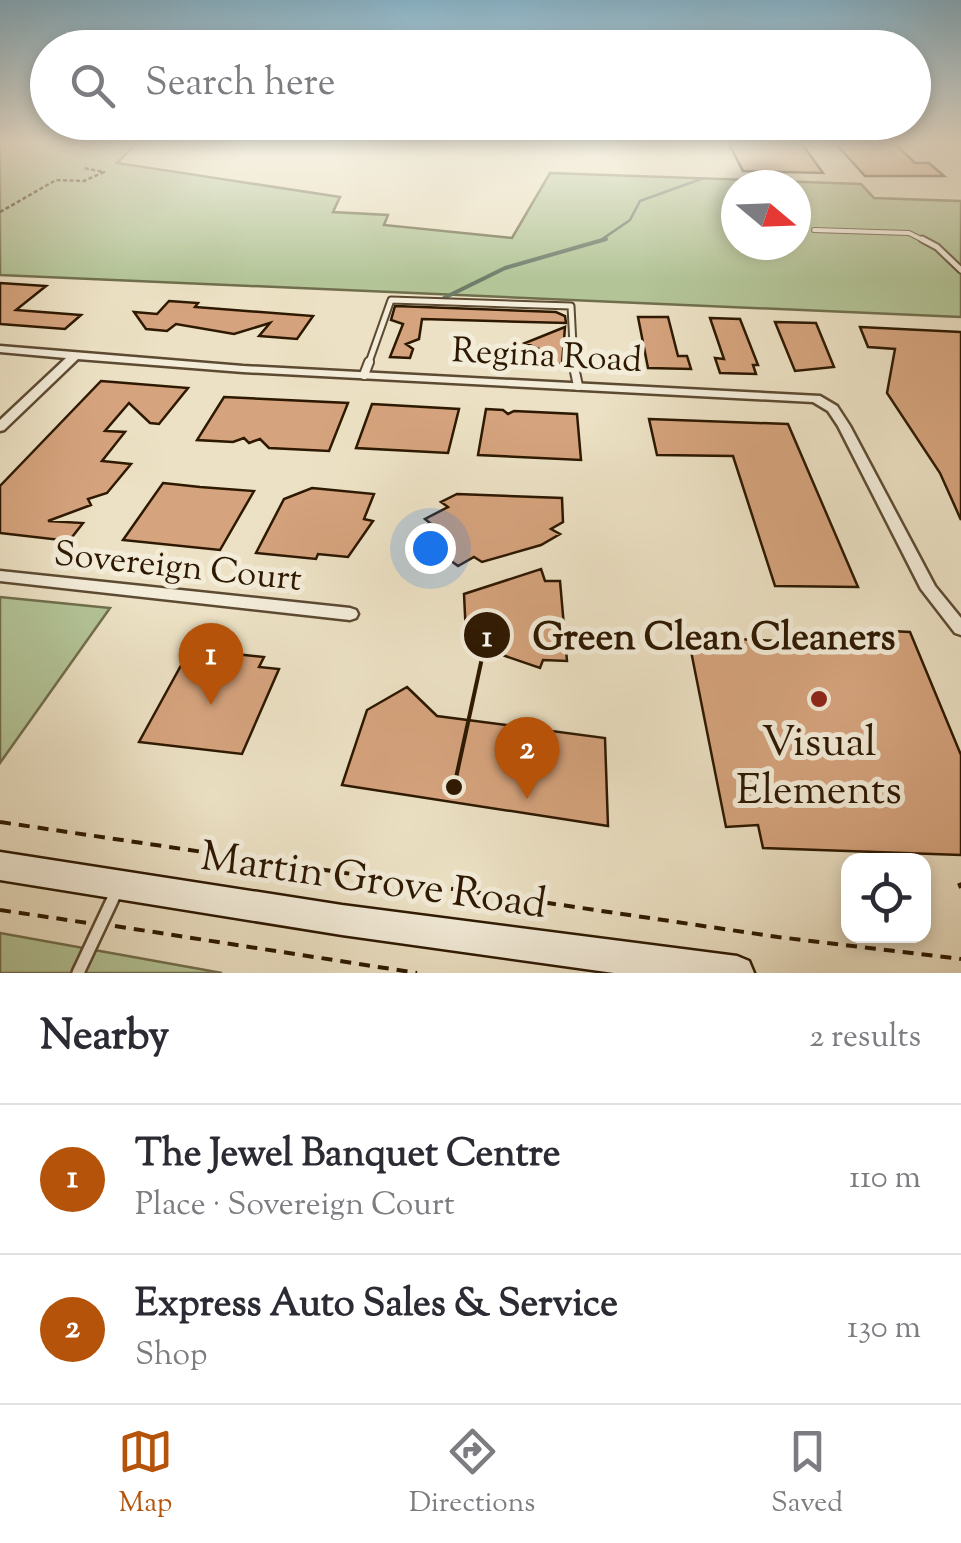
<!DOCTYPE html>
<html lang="en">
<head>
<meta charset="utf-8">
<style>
	:root { --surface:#fff; --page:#f7f7f7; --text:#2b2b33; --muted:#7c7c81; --line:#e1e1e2; --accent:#b45309 }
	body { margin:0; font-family:"Sorts Mill Goudy",serif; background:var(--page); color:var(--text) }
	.controls { position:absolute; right:30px; bottom:30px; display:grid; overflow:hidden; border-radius:20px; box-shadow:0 5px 15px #0003 }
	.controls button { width:90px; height:90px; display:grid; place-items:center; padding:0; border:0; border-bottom:2px solid var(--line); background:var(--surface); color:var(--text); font:50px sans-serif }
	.compass { position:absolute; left:721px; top:170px; width:90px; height:90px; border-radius:50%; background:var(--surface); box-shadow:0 5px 15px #0003; rotate:109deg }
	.you { position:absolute; left:430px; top:548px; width:35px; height:35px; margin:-25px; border:8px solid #fff; border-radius:50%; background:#1a73e8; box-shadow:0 0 0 15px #1a73e833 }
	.badge { display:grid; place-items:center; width:65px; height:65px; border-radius:50%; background:var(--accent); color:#fff; font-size:32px; font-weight:700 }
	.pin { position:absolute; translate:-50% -82px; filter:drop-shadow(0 2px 5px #0008) }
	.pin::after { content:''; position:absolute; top:52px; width:35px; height:30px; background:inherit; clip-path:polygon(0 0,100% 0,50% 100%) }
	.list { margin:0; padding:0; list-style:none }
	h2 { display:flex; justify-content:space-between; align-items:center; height:130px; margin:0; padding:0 40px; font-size:42px }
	h2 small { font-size:32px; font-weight:400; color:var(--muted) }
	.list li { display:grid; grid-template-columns:65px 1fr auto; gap:30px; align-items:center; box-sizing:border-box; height:150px; padding:0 40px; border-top:2px solid var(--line) }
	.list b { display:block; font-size:38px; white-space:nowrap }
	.list p { margin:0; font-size:32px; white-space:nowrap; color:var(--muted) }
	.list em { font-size:32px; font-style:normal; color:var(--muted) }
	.icon { flex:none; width:55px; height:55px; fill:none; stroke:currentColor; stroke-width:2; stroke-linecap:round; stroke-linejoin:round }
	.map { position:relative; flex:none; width:961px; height:973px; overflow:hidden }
	.search { position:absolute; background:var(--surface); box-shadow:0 5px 15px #0003; left:30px; right:30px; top:30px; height:110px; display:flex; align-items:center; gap:25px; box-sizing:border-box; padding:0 35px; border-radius:55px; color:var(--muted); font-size:38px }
	.sheet { height:430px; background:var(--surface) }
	nav { display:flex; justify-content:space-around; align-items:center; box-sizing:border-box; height:140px; border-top:2px solid var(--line); background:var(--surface); font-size:28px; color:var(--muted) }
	nav a { display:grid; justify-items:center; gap:5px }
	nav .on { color:var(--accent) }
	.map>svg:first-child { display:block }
	.green { fill:#b3c497; stroke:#706e4c; stroke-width:2.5; fill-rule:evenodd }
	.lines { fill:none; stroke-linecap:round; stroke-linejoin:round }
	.stream-far1 { stroke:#6e7c69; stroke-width:2.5 }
	.stream { stroke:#6e7c69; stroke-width:4 }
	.building { fill:#d5a37d; stroke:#2d1801; stroke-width:2.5 }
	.service-far3-casing { stroke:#5d4a32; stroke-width:6 }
	.service-far2-casing { stroke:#5d4a32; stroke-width:9 }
	.service-far1-casing { stroke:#5d4a32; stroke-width:12 }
	.service-casing { stroke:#5d4a32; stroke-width:16 }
	.minor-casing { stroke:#5d4a32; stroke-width:5 }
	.secondary-casing { stroke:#2d1801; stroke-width:5 }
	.path-far1 { stroke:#2d1801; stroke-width:2.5; stroke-dasharray:4 2.5; stroke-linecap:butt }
	.path { stroke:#2d1801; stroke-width:4; stroke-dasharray:11 8; stroke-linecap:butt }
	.service-far3 { stroke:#f3ecd9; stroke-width:4 }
	.service-far2 { stroke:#f3ecd9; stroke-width:5 }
	.service-far1 { stroke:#f3ecd9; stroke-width:8 }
	.service { stroke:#f3ecd9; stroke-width:11 }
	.minor { fill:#f3ecd9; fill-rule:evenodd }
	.secondary { fill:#f3ecd9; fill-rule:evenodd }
	.poi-dot { fill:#8f2418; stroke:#f3ecd9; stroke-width:4 }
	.labels { text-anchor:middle; stroke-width:10; stroke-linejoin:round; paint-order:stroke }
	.street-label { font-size:35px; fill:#2d1801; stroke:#f3ecd9 }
	.near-poi-label { font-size:42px; fill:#2d1801; stroke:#f3ecd9 }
	.near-street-label { font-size:42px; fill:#2d1801; stroke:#f3ecd9 }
	.leader { fill:none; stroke:#2d1801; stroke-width:4 }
	.callout-dot { fill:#2d1801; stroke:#f3ecd9; stroke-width:4 }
	.mark-label { font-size:30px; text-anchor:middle; font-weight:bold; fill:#fff }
	.callout-label { font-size:38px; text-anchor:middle; font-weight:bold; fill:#2d1801; stroke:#f3ecd9; stroke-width:10; stroke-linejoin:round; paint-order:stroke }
</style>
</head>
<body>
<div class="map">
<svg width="961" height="973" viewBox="0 0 961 973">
	<rect width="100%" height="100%" fill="#ece1c4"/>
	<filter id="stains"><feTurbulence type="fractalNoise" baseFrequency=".002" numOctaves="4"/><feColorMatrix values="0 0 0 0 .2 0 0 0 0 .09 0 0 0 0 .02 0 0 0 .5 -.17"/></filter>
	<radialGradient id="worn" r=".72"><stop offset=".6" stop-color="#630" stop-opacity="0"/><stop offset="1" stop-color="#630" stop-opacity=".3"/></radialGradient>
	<path class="green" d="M0,144H136L117,163L340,197L333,212L388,215L384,225L512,238L550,173L861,184L874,198L961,201V317L0,275ZM736,185H796V245H736Z
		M0,597L110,608L0,763Z
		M0,933L222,973H0Z"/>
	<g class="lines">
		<path class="stream-far1" d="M598,242L630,220L640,201L701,179"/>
		<path class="stream" d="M444,298L505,268L606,239"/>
	</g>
	<path class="building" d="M729,144H802L823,173L743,171Z
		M836,144H895L915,163H929L944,176H865Z
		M0,283L46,286L16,310L81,315L65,329L0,324Z
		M169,301L198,303L195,307L313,316L297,339L259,336L270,323L234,334L176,324L167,331L146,329L134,312L157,314Z
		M395,306L556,312L565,316L566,323L422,319L419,339L406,344L413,349L410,358L390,357L403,324L391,320Z
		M638,317H668L678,356H687L691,369L648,368Z
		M710,318L740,319L758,365H753L756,374L720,373L715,358L724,359Z
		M775,322L816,323L834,367L795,371Z
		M565,327L562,364L506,363L541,350L525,343Z
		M860,327L961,332V520L940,473L887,393L895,349L868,347Z
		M101,381L188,388L159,424L150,423L129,403L105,431L125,432L102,461L131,464L107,493L88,499L91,505L48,521L83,523L69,541L0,533V486Z
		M224,397L348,403L329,451L269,448L260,439L249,443L244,438L233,442L197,440Z
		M372,404L459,409L448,453L356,448Z
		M486,409L503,410L508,414L514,411L577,414L581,460L478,455Z
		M649,419L788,424L858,587L775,586L733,456L657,455Z
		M163,483L200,487L254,491L220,550L123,540Z
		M312,488L374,494L364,519L373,521L348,557L318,554L316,559L256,553L284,499Z
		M457,494L562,498L563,522L551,529L560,534L541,545L482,562L474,557L458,566L413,533L430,523L425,519L448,507L441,502Z
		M541,569L545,581H560L567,661L543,660L540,668L476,646L466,635L464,594Z
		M701,630L735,639L852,644L870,630L910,632L961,755V855L763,848L758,825L726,827L689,641Z
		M190,649L264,657L259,667L279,669L242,754L139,742Z
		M407,687L437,716L605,738L608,826L342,785L367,710Z"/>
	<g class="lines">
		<defs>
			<path id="service-far3" d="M814,230L909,233L927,242"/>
			<path id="service-far2" d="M922,239L937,247L961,270
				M368,365L391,300L571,306L574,365"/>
			<path id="service-far1" d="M573,362L578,386
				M364,375L369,362"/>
			<path id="service" d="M78,973L117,890"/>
			<path id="minor" d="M0,346L243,366L820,396L837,406L850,426L935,586L961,618V635L955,633L921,589L838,426L828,411L813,402L243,372L78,359L4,430L0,431V420L66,358L0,352Z
				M0,571L350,608L356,610L358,614L356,618L350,620L0,581Z"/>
			<path id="secondary" d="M0,852L342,905L737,956L749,961L754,973H614L342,935L0,880Z"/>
		</defs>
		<use href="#service-far3" class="service-far3-casing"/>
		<use href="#service-far2" class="service-far2-casing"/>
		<use href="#service-far1" class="service-far1-casing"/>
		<use href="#service" class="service-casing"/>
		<use href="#minor" class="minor-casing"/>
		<use href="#secondary" class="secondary-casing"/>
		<path class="path-far1" d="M0,212L56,180L84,181L104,172L84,168"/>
		<path class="path" d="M0,822L778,937L961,959
			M959,883L961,888
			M0,910L88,923
			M115,926L417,973"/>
		<use href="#service-far3" class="service-far3"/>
		<use href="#service-far2" class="service-far2"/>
		<use href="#service-far1" class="service-far1"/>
		<use href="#service" class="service"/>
		<use href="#minor" class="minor"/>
		<use href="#secondary" class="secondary"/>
	</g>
	<linearGradient id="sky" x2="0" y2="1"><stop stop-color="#88b8d1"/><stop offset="0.51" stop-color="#f6f2e4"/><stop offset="1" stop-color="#f6f2e4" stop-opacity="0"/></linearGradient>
	<rect width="961" height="280" fill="url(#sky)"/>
	<circle class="poi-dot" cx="819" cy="699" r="10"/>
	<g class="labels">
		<g class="street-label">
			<text transform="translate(547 354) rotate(3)" y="12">Regina Road</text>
			<text transform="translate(178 565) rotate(6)" y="12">Sovereign Court</text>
		</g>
		<g class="near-poi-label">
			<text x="819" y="755">Visual<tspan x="819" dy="48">Elements</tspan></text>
		</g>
		<g class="near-street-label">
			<text transform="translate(374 878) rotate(8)" y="15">Martin Grove Road</text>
		</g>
	</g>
	<path class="leader" d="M454 787L487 635"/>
	<g class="callout-dot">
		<circle cx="454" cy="787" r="10"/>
		<circle cx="487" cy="635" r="25"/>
	</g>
	<g class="mark-label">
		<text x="487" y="646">1</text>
	</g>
	<g class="callout-label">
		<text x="714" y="649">Green Clean Cleaners</text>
	</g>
	<rect width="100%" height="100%" filter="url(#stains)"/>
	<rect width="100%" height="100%" fill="url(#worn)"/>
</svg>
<div class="controls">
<button><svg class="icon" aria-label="locate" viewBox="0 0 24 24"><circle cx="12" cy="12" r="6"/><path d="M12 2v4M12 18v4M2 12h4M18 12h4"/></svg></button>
</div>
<svg class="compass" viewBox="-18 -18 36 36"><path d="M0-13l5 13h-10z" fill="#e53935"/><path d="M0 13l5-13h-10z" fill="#7c7c81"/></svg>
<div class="you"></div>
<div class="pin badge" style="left:211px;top:705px">1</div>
<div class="pin badge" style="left:527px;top:799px">2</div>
<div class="search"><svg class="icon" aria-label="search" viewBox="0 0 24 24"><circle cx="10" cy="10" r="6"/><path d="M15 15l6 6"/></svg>Search here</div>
</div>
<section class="sheet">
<h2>Nearby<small>2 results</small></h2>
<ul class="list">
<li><span class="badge">1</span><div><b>The Jewel Banquet Centre</b><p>Place · Sovereign Court</p></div><em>110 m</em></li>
<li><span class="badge">2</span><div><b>Express Auto Sales &amp; Service</b><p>Shop</p></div><em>130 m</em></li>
</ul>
</section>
<nav>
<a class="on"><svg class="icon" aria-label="map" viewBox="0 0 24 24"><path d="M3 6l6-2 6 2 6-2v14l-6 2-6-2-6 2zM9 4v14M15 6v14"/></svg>Map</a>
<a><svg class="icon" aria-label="directions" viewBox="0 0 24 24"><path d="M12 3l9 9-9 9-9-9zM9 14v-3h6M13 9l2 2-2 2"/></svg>Directions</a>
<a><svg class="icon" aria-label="saved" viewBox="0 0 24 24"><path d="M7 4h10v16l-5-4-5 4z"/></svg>Saved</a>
</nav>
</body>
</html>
